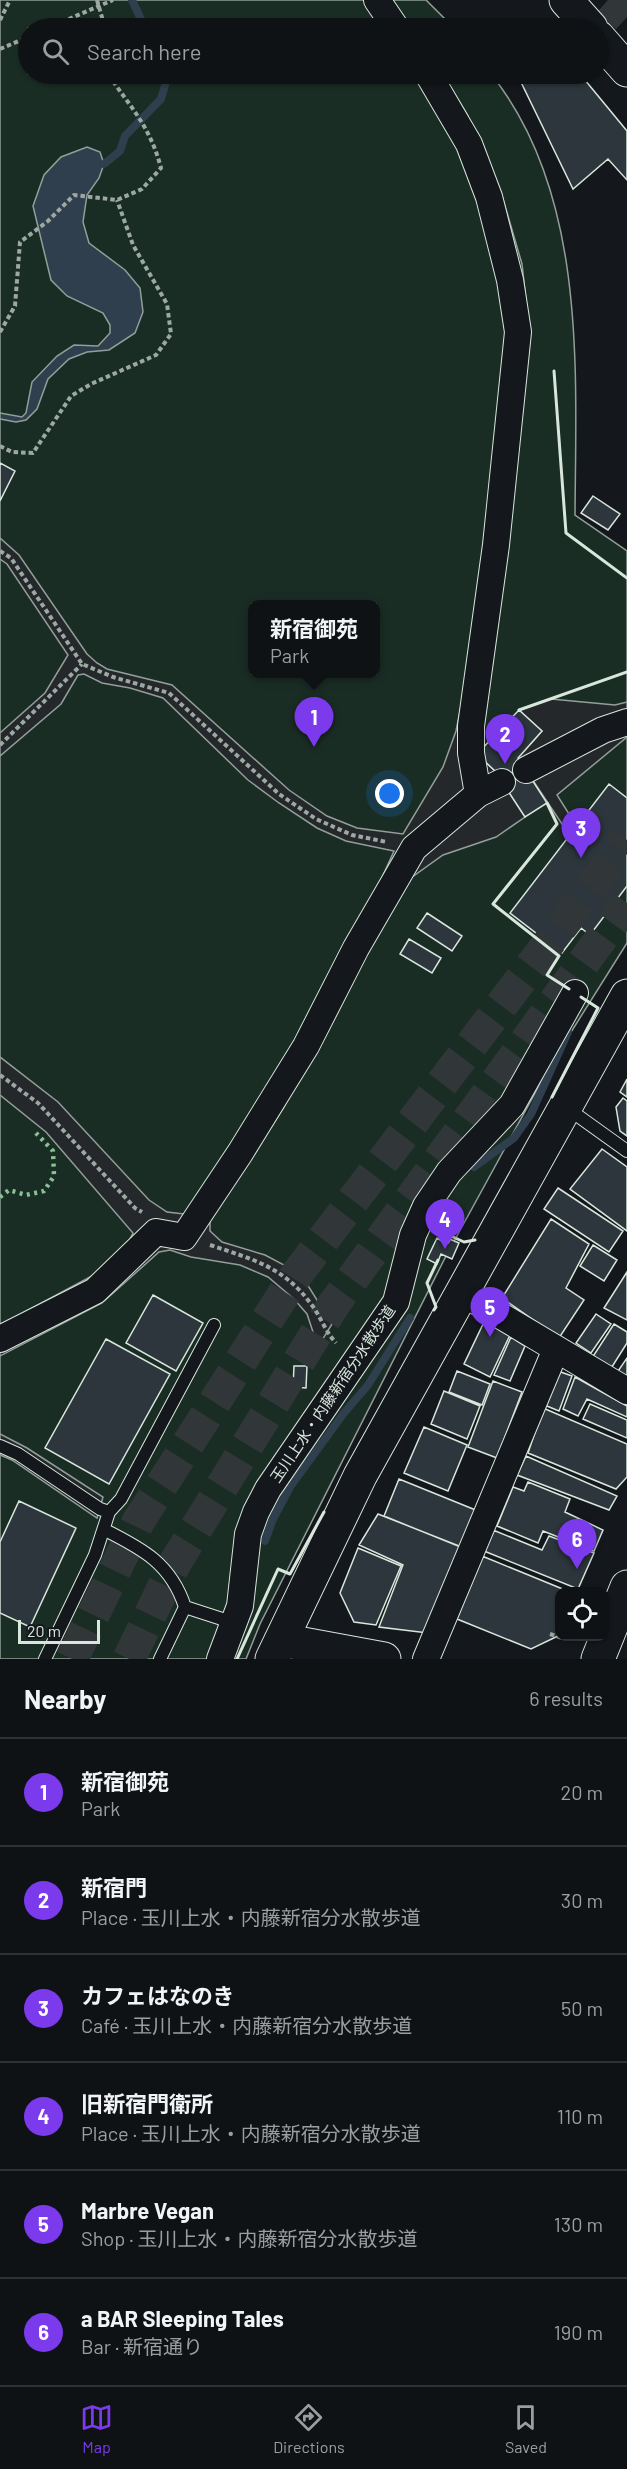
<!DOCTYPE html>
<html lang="en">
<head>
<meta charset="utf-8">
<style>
	:root { --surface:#0f1215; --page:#1d2022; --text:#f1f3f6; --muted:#9b9ea0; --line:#2f3234; --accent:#7c3aed }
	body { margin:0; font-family:Barlow,"Noto Sans JP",sans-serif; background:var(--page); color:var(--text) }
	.controls { position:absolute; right:18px; bottom:18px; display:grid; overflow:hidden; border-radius:12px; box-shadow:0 2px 4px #0004 }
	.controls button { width:54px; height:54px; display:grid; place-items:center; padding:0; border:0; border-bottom:2px solid var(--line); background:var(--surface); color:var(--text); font:30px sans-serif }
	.scale { position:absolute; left:18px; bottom:15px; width:82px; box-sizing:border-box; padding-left:6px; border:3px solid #d8e6dc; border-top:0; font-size:16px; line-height:21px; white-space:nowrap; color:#d8e6dc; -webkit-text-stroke:4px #14181c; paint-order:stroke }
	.you { position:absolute; left:390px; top:794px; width:21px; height:21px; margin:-15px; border:4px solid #fff; border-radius:50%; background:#1a73e8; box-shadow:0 0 0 9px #1a73e833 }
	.badge { display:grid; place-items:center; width:39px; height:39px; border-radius:50%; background:var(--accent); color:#fff; font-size:20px; font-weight:700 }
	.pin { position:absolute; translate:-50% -50px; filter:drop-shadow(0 2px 3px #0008) }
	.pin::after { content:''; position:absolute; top:32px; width:21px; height:18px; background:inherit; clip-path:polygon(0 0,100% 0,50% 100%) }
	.popup { position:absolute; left:248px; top:600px; width:132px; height:78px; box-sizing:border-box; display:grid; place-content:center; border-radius:12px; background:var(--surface); filter:drop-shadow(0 2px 4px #0005); font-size:20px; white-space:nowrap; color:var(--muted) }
	.popup b { font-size:22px; color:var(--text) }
	.popup::after { content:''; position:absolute; left:50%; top:100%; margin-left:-12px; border:12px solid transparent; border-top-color:var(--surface) }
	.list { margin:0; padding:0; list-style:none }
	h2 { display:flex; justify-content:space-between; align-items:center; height:78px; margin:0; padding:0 24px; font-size:26px }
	h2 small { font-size:20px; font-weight:400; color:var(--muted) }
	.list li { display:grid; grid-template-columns:39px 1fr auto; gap:18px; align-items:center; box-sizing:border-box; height:108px; padding:0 24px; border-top:2px solid var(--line) }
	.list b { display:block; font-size:22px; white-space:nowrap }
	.list p { margin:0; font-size:20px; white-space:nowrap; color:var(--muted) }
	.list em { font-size:20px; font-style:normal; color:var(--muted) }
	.icon { flex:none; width:33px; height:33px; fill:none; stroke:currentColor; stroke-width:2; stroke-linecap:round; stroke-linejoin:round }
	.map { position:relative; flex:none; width:627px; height:1659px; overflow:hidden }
	.search { position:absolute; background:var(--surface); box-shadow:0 2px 4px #0004; left:18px; right:18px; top:18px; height:66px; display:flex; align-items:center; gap:15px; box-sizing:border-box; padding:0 21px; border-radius:33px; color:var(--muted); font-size:22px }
	.sheet { height:726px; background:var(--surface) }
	nav { display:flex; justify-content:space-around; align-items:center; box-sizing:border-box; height:84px; border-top:2px solid var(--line); background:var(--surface); font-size:16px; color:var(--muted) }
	nav a { display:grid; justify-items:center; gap:3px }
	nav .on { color:var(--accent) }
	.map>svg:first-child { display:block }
	.green { fill:#1a2d24; stroke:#939e99; stroke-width:1.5; fill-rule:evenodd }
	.parking { fill:#24282b; stroke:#939e99; stroke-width:1.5 }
	.water { fill:#2f3f4d; stroke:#939e99; stroke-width:1.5 }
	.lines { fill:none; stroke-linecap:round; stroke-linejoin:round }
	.stream { stroke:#2f3f4d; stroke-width:8 }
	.building { fill:#2c363c; stroke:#d8e6dc; stroke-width:1.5 }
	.primary-tunnel { stroke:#313739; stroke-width:33; stroke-dasharray:33 16; stroke-linecap:butt }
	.highway-tunnel { stroke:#313739; stroke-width:33; stroke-dasharray:33 16; stroke-linecap:butt }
	.lane-casing { stroke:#d8e6dc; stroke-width:14 }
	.street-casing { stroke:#d8e6dc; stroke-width:28 }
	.secondary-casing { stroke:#d8e6dc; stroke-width:35 }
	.primary-casing { stroke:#d8e6dc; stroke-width:35 }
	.path { stroke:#9da8a2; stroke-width:4; stroke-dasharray:4.5 3; stroke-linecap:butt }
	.lane { stroke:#14181c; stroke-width:12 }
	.street { stroke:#14181c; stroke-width:26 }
	.secondary { stroke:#14181c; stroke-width:33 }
	.primary { stroke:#14181c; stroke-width:33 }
	.hedge { stroke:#8ac095; stroke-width:4.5; stroke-dasharray:3 4.5; stroke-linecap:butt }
	.wall { stroke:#d8e6dc; stroke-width:3 }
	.labels { text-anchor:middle; stroke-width:4.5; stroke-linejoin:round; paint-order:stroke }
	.street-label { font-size:15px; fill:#d8e6dc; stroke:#14181c }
</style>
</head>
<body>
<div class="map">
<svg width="627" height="1659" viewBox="0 0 627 1659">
	<rect width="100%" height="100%" fill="#14181c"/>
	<path class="green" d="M0,0H426L454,28H28V74H491C587,194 576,370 575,515L627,551V943L551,1064L446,1256L260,1624L246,1659H0ZM252,604H376V674H252Z"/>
	<path class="parking" d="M442,74L467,114L501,192L522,264L529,328L484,704L485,717L477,754L495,771L525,817L496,837L443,855L401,885L300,1071L284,1107L210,1221V1231L222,1242L265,1255L286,1266L307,1284L332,1324L318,1347L307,1314L294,1299L268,1277L240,1265L191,1257L170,1250L159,1252L102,1303L0,1356V1325L92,1276L128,1243L133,1233L46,1132L0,1095V1057L58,1102L149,1200L167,1212L184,1214L193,1207L268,1094L369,906L394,851L346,841L317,828L279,803L248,780L163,698L130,688L102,683L84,674L78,675L61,704L0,756V733L45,693L68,655L7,564L0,559V538L19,555L87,654L97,663L107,669L172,685L289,790L327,816L357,828L403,834L443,767L456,731L467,677L509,338L503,277L476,182L461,159L449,124Z
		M551,699L615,705L627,702V737L557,795L574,822L566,830L518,758L542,731L519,710Z
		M0,1434L27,1448L103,1497L97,1518L12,1460L0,1455Z"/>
	<path class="water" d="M87,147L100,152L104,164L99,178L87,195L83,222L89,243L125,270L140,288L143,312L135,333L109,350L87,352L69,359L48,379L37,409L26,420L16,422L0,419V413L22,417L26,413L32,382L57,356L74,345L98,346L110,333V325L103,313L67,296L51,280L33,206L44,175L61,157Z"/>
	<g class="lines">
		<path class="stream" d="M132,0L145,28
			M104,164L120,151L125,136L161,99L167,78L164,74
			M474,1167L514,1138L531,1114L568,1032
			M265,1541L273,1519L290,1487L344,1413L368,1385L410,1318"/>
	</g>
	<path class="building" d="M517,74H580L627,131V180L608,159L573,189Z
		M0,463L15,471L0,501Z
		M593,496L620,514L608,530L581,513Z
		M519,710L542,731L518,758L547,803L525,817L495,771L477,754Z
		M609,784L627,798V886L590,935L581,928L562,953L510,913Z
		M427,913L462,936L452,951L417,928Z
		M409,939L441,958L432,973L400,954Z
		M627,1079V1097L620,1092Z
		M623,1098L627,1101V1136L620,1131L616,1107Z
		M602,1149L627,1167V1231L570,1189Z
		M558,1188L623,1231L609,1252L544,1209Z
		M551,1219L589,1244L566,1288L584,1300L559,1338L502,1298Z
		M437,1238L445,1243L447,1238L459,1243L452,1259L441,1254L437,1264L427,1259Z
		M593,1245L617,1260L604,1281L580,1266Z
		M627,1272V1320L604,1308Z
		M153,1295L203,1323L176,1371L126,1343Z
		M596,1314L611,1324L591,1353L576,1343Z
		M484,1322L510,1335L490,1377L464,1364Z
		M614,1324L627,1332V1343L610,1370L592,1358Z
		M511,1337L525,1346L510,1381L494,1375Z
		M106,1339L170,1374L109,1484L45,1448Z
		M627,1358V1381L616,1374Z
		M294,1366H307L306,1388L293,1387Z
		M555,1370L572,1376L559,1411L542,1404Z
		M457,1371L490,1384L482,1405L449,1392Z
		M575,1377L627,1406V1417L587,1399L578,1416L563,1409Z
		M493,1381L522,1392L497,1458L468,1447Z
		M444,1391L480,1406L467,1439L431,1424Z
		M590,1404L627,1420V1438L583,1419Z
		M543,1408L627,1444V1477L616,1489L528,1453Z
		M424,1427L467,1445L448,1491L404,1473Z
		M526,1456L617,1496L609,1510L517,1475Z
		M399,1479L478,1511L463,1548L384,1516Z
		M528,1482L570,1499L565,1512L603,1530L594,1551L543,1531L538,1543L497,1526L513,1487L524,1491Z
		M19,1501L76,1528L30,1627L0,1613V1542Z
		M378,1514L464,1548L428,1633L379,1627L403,1565L359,1545Z
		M493,1530L542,1550L549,1536L594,1553L578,1589L484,1551Z
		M358,1548L401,1566L376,1625L354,1622L340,1593Z
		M482,1556L570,1592H560L558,1636L531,1649L457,1619Z"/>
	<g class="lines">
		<path class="primary-tunnel" d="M608,0L627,17"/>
		<path class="highway-tunnel" d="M72,1659L138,1522L294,1278L627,840
			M129,1659L175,1563L334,1304L627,903"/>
		<defs>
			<path id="lane" d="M567,1108L627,1151
				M0,1446L18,1454L100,1509L109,1512
				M105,1530C143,1549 171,1564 185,1607L222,1619L231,1631
				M45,1659L95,1555L109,1512L121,1499L214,1325
				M160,1659L185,1607"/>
			<path id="street" d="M377,0L396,28
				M428,74L469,144L489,197L510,280L518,332L496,545L471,726V753L478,794
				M526,770L603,730L627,722
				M461,1292L627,1391
				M0,1339L95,1291L156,1232L184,1237L240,1153L306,1046L356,948L414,848L478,794L502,782
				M220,1659L240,1606L248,1534L256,1512L268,1489L396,1302L413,1235L426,1206L449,1172L512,1105L575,993
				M426,1659L556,1349"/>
			<path id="secondary" d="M281,1640L384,1659
				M272,1659L360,1476L627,996
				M598,1659L627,1587"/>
			<path id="primary" d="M566,0L591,28
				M598,37L627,70"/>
		</defs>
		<use href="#lane" class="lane-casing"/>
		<use href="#street" class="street-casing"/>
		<use href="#secondary" class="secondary-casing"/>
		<use href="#primary" class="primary-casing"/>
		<path class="path" d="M97,0L105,28
			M0,20L10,0
			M48,28L113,0
			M0,49L28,37
			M0,332L15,306L20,242L48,221L74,195L117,200L142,189L161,168C150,126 131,108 108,74
			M0,446L12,452L33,453L71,396L91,384L156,355L171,334L167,304L133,245L117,200
			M0,551L11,558L82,664L113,677L169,693L279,794L316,819L352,835L387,842
			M0,745L82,664
			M0,1075L38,1103L135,1208L142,1212
			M210,1245C252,1259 284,1267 311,1304C321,1317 325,1331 336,1343
			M550,1634L565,1639"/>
		<use href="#lane" class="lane"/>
		<use href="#street" class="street"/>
		<use href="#secondary" class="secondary"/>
		<use href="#primary" class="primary"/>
		<path class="hedge" d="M0,1197L9,1190L26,1195L44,1191L54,1176L53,1151L36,1133"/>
		<path class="wall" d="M554,371L566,533L627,578
			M519,710L627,672
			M547,803L557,824L493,904L559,956L547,975L569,989
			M552,1097L598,1008L581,997
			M448,1242L451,1236L464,1242L475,1240
			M434,1310L436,1307L427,1283L438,1260
			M237,1659L278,1569L290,1574L324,1512"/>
	</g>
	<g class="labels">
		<g class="street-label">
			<text transform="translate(333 1394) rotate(-56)" y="5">玉川上水・内藤新宿分水散歩道</text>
		</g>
	</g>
</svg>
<div class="controls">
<button><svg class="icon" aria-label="locate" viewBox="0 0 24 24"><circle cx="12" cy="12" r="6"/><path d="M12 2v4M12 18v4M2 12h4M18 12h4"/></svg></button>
</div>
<div class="scale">20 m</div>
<div class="you"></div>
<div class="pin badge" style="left:314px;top:747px">1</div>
<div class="popup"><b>新宿御苑</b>Park</div>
<div class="pin badge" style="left:505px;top:764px">2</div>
<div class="pin badge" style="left:581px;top:858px">3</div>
<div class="pin badge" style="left:445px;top:1249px">4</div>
<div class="pin badge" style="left:490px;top:1337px">5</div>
<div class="pin badge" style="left:577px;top:1569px">6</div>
<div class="search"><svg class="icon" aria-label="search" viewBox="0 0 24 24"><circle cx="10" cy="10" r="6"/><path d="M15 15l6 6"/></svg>Search here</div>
</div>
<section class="sheet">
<h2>Nearby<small>6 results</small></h2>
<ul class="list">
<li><span class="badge">1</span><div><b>新宿御苑</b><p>Park</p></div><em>20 m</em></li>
<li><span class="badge">2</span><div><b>新宿門</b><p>Place · 玉川上水・内藤新宿分水散歩道</p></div><em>30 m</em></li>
<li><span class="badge">3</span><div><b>カフェはなのき</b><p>Café · 玉川上水・内藤新宿分水散歩道</p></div><em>50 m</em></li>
<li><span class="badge">4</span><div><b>旧新宿門衛所</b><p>Place · 玉川上水・内藤新宿分水散歩道</p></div><em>110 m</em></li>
<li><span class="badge">5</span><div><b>Marbre Vegan</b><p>Shop · 玉川上水・内藤新宿分水散歩道</p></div><em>130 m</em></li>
<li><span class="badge">6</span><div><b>a BAR Sleeping Tales</b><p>Bar · 新宿通り</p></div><em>190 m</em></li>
</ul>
</section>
<nav>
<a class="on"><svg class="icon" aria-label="map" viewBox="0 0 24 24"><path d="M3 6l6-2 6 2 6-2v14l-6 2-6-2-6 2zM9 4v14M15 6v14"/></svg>Map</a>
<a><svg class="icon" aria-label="directions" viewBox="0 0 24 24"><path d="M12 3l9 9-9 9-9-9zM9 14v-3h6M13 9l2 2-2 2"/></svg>Directions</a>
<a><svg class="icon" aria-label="saved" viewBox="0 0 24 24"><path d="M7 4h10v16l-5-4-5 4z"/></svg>Saved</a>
</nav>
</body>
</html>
